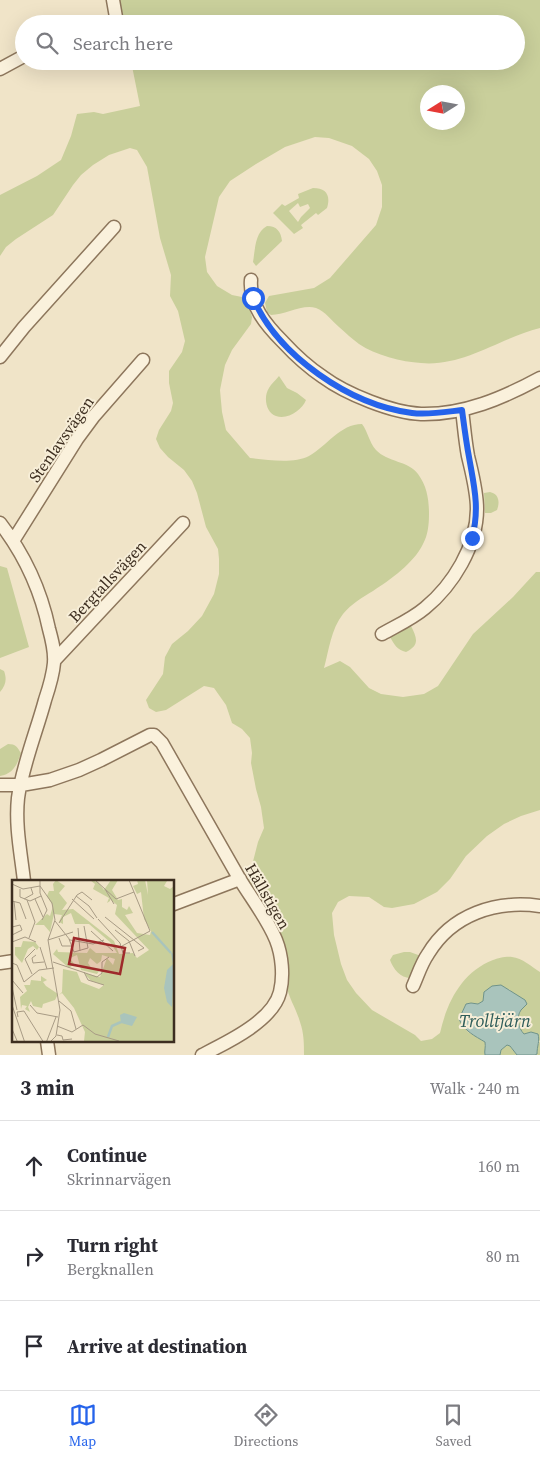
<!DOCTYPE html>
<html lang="en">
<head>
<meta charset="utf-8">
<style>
	:root { --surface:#fff; --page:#f2f2f3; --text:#2b2b33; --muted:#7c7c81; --line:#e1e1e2; --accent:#2563eb }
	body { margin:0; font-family:"Source Serif 4",serif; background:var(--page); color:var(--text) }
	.compass { position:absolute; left:420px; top:85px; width:45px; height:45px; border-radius:50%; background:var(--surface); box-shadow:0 5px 20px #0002; rotate:259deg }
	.stop { position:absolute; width:15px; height:15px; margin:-11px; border:4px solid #2563eb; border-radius:50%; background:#fff }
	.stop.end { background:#2563eb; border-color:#fff; box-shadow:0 1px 5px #0008 }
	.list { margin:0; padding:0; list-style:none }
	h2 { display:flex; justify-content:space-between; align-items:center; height:65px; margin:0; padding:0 20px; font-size:21px }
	h2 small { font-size:16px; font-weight:400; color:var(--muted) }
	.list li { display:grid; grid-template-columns:32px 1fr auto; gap:15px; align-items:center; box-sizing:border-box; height:90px; padding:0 20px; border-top:1px solid var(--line) }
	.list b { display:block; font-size:19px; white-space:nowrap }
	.list p { margin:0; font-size:16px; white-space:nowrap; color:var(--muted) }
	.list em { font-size:16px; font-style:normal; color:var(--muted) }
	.icon { flex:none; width:28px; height:28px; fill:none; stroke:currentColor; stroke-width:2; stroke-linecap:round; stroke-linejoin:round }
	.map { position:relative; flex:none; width:540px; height:1055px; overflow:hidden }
	.search { position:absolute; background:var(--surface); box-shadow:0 5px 20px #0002; left:15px; right:15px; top:15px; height:55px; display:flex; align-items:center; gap:12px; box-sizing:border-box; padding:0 18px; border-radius:28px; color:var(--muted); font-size:19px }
	.sheet { height:335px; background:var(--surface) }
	nav { display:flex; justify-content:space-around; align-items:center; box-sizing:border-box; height:70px; border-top:1px solid var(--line); background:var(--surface); font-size:14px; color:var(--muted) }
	nav a { display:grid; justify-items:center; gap:2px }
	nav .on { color:var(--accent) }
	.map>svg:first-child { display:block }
	.green { fill:#c9cf9b; fill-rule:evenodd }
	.water { fill:#a9c4bc; stroke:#6f938a }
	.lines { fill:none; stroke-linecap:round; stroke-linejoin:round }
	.minor-casing { stroke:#8d765c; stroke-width:15 }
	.minor { stroke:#faf1dc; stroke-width:12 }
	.route { stroke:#2563eb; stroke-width:6 }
	.labels { text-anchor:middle; stroke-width:4; stroke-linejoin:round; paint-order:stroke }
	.street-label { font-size:16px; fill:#3d2e20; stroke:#f7eed8 }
	.water-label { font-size:18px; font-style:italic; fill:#2f5d5a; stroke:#f7eed8 }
	.inset-river { fill:none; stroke:#a9c4bc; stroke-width:2.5 }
	.inset-road { fill:none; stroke:#a89b85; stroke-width:1 }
	.view { fill:#9e2a2b; fill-opacity:0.15; stroke:#9e2a2b; stroke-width:2.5 }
	.inset-edge { fill:none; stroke:#3d2e20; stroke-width:2.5 }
</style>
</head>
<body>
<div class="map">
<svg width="540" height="1055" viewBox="0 0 540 1055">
	<rect width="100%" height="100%" fill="#f0e4c8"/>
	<path class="green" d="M116,0H540V328C500,338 463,367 421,363C402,362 375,355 359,344C352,339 346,333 339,327C332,321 325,311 316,308C302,304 285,315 271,315L267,312L265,303L269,296L314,288L330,278L376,225L382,207V185L377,171L369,159L352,146L329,138L315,137L285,147L256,164L230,181L219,197L205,257L207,272L217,286L232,295L242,297L248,304L252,317L251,324L232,350L225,365L220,390L222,412L226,430L250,458C267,460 294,464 309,456C327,446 340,424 362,424C368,432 369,442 376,450C387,462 409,461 418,474C427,486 429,500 429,514C429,524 428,535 423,544C414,563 390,580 373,591C363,597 351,604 343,614C331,629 329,650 324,668L340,661L350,667L369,688L381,694L403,697L424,694L438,686L473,634L513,597L536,572H540V810L521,816L504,824L487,836L466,856L450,879L437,892L414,904L392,908L384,907L369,897L349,896L338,902L332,913L334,935L341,964L347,980L356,993L372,1010L415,1035L421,1041L432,1039L440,1033C447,1002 462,972 493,960C498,958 507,956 512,957C522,958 532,967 540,972V1055H535L537,1054V1047L540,1041L531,1032L524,1034L520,1030C517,1022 517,1013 524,1007L509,989L478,1004L471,1003L466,1004L459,1019L468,1032L485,1042C486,1047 484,1051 485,1055H304C304,1044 304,1033 300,1022C296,1008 289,999 286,984L248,881L258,842L264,828L261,807L256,789L251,763L252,753L250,738L242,729L232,723L226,705L214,688L204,686L166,710L156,712L149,708L146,700L163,674L165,657L172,644L188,631L202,616L214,594L219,574V559L218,549L206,527L197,493L192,481L184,470L168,457L160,448L156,439L159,430L171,411L173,403L169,383V371L182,352L185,341L178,311L170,296L171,275L160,238L147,167L137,150L130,148L109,155L93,165L81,175L73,185L53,215L16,239L6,247L0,256V195L37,176L61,160L71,136L77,114L94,112L103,114L140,106L131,61H516V24H121ZM428,92H458V122H428Z
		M313,188C326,188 331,195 327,208L318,215L316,213L301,225L303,228L294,234L273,213L282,204L285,206L299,198L298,194ZM298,203L300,207L308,204L310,208L301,217L298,222L289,211Z
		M267,226C277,226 281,232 282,241L256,266L253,262C255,250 255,232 267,226Z
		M279,376L287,388L297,393L306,400C302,410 288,420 276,416C266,413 263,397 269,388C271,384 276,380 279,376Z
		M490,492C499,494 500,502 497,510L491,513H485L484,493Z
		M0,566L7,568L29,647L0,658Z
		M411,626C417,638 420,645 406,652C397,650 394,644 390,637Z
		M0,669L4,671C7,679 6,685 0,692Z
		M8,744C16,744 17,747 21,753C17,765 13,774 0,776V749Z
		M404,952H410L421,956L410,978C401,978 393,969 390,960L393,955Z
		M507,1045L510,1046L517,1055H500L501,1050Z"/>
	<path class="water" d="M501,985L525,1000L527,1004C525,1006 523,1008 521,1010C516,1017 518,1028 524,1034L531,1032L538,1034C540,1041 537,1046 537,1054L535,1055H517L510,1046L507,1045L501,1050L500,1055H485C484,1051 486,1047 485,1042C475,1036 464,1031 459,1019L466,1004L471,1003L478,1004L483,1001L484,992L492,986Z"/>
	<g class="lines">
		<defs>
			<path id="minor" d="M113,0L117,23L116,24
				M0,69L24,56
				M251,280C249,305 266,325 283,342C295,355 308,367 323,377C346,394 393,413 421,414C464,415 503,398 540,378
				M0,357L24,327L114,227
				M0,523C24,554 41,591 49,629C52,640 55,651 54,663C53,675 49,688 45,700C37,730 22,767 18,798C15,826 21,854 24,881
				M13,541L77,439L94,416L143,360
				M382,634C396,626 412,619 425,608C453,585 477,546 477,509C477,491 472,473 468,456C465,440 464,425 462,410
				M54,661L183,523
				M0,785H21L50,780L79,770L101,760L150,735H154L162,743C188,788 213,833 239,878C251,898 267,918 276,940C282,955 284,976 280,992C273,1021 226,1043 202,1055
				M174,904L240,879
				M0,963L14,961
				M413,986C418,975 421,964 428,954C452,914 496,900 540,906
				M47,1041L49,1055"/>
		</defs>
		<use href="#minor" class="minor-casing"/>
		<use href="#minor" class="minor"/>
	</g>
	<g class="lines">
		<path class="route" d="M253,298C278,356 350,405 412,413C429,415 445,412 462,410C464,425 466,441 469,457C474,486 480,508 472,538"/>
	</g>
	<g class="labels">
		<g class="street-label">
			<text transform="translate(61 439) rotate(-55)" y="6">Stenlavsvägen</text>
			<text transform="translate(107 581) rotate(-47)" y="6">Bergtallsvägen</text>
			<text transform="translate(268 896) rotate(60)" y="6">Hällstigen</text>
		</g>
		<g class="water-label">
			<text x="495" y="1027">Trolltjärn</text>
		</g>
	</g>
	<g transform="translate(12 880)">
		<rect width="162" height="162" fill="#f0e4c8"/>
		<path d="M44,0L53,6L47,13L55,23L50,30L61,29L102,61L107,74L121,73L125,78L137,70L103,34L105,25L98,19V21L95,23L97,18L81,9L83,4L78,0L86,2L92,10L99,0H106L100,10L106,20L110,19V27L115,30L117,26L121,33L113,35L125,53L138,55L139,51L132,39L129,12L125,14L121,6L126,4L125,0H133L136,15L135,0H162L155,1L152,6L158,9L162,6V162L72,161L73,152L62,128L50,113L47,115L50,112L51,89L65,92L69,102L87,109L92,105L79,101L72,93L88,97L95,78L101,85L103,79L90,75L89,81L85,84L78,78L76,83L80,89L87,91L85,94L69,90L65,75L58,78L62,84L57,88L41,74L45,69L46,72L75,73L78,68L84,73H105L98,62L77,44H63L59,33L51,37V44L47,42L50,35L42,34L38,52L32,45H23L35,34L38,36L41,26L35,16L37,11H42L41,4ZM11,61L23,62L27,67L25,70L21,66L16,69L10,83L3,75V67H9ZM29,96L35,100L31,102L34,106L46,114L43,120L31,124L30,128L21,126L19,121L16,127L18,132L13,129L15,126L10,125L9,129L8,117L15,111L12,105H18L19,100L29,101Z" fill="#c9cf9b"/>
		<path d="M159,73L163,74L160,127L155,122L152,108L155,90L161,84ZM112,133L125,137L120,146L109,143L108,135Z" fill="#a9c4bc"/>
		<path class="inset-river" d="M140,52L159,73M96,157L100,146L109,142"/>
		<path class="inset-road" d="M28,0V13L35,30L30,40M83,0L104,19L122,12M0,4L11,9L28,6M28,6L40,23L43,40L36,60L48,130L44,156L37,163M8,9V17L18,21L29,16M93,9L102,24M64,16L77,26L85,38M12,19L21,14L19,8M23,19L31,37M60,19L82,39M15,20L23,42L17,58M0,21L8,23L14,39M2,21L4,40M93,37L132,68L126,71M86,39L108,63L111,73H118M43,41L58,60L81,64L92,60M47,43L65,15L70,12L80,20M0,47L8,45L10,50L0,55M66,48L68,71M103,50L117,61M79,51L101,71M47,58L50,66H59M57,59L62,72L76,68L72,46M36,60L61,52M117,61L123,76M0,62L13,57L24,62M110,66L138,51L117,0M28,67L35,89M24,75L20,78L21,83L32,82M41,82L85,97L90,93V82L97,77M0,83L5,85L12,102L27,90L42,88M72,92L76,100L92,105M20,94L13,79L23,69M0,100L11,113M0,107L5,130M47,121L59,131L64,149M0,125L13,163M18,125L25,133L46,137M6,137L5,132L12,131L32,163M45,146L60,152L71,145L83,154L107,161M0,149L6,163M45,155L50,156L51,160L60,159M34,163L44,137"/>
		<path class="view" d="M62,58L113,68L108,94L57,84Z"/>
		<rect width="162" height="162" class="inset-edge"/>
	</g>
</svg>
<svg class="compass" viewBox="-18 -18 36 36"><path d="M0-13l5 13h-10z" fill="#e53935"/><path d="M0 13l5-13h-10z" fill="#7c7c81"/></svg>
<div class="stop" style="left:253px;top:298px"></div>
<div class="stop end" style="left:472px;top:538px"></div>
<div class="search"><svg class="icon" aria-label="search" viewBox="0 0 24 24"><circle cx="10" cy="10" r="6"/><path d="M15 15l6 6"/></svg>Search here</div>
</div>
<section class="sheet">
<h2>3 min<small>Walk · 240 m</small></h2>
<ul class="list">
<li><svg class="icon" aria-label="ahead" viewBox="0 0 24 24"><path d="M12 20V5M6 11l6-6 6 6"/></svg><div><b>Continue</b><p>Skrinnarvägen</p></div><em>160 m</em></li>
<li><svg class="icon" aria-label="right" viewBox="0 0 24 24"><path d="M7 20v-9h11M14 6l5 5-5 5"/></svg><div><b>Turn right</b><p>Bergknallen</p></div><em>80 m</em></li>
<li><svg class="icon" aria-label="arrive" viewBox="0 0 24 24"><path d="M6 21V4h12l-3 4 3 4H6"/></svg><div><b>Arrive at destination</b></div></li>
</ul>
</section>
<nav>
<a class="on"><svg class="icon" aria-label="map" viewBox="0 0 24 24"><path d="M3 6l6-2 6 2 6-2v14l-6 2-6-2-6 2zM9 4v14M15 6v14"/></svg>Map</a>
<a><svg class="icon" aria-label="directions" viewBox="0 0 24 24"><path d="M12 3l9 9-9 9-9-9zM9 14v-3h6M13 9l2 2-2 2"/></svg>Directions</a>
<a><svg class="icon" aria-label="saved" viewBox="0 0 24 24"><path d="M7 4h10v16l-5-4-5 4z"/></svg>Saved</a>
</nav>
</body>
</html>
